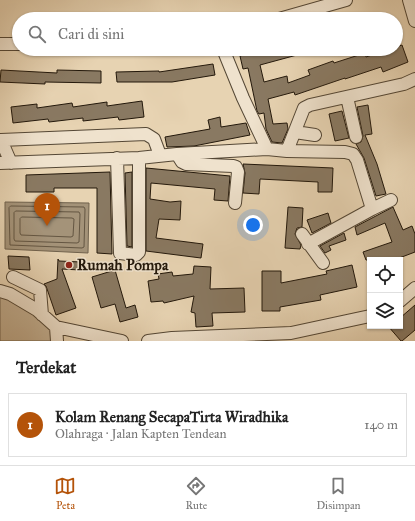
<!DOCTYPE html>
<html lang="id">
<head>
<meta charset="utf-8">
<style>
	:root { --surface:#fff; --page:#f6f6f6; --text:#222; --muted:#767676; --line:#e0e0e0; --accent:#b45309 }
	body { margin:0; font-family:"IM FELL Great Primer",serif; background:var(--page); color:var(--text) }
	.controls { position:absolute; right:12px; bottom:12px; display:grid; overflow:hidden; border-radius:0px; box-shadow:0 1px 3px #0004 }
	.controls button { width:36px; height:36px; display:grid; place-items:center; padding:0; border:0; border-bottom:1px solid var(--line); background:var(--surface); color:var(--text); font:20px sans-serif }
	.you { position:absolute; left:253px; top:225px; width:14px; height:14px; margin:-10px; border:3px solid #fff; border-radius:50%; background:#1a73e8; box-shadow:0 0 0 6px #1a73e833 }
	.badge { display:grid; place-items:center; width:26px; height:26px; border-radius:50%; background:var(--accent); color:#fff; font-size:13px; font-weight:700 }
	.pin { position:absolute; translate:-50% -33px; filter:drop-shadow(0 1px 2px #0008) }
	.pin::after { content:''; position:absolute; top:21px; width:14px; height:12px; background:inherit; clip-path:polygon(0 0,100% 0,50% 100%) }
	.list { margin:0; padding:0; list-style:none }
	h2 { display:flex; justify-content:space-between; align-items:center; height:52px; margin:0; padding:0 16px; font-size:17px }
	h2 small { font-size:13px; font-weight:400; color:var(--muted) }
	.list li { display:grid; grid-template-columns:26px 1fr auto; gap:12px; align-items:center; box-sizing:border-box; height:64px; margin:0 8px 8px; padding:0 8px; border:1px solid var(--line); border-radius:0px }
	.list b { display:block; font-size:15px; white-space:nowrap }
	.list p { margin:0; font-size:13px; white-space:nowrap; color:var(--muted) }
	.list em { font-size:13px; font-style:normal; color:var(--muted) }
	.icon { flex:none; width:22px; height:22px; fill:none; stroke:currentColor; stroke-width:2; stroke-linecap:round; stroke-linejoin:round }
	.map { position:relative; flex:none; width:415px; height:341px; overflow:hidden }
	.search { position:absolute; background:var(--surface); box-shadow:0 1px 3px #0004; left:12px; right:12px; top:12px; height:44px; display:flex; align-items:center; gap:10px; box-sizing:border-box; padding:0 14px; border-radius:22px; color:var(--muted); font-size:15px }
	.sheet { height:124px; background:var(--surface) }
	nav { display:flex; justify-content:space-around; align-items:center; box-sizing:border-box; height:56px; border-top:1px solid var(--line); background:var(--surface); font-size:11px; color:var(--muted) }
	nav a { display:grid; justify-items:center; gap:2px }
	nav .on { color:var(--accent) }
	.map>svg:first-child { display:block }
	.green { fill:#c6b396; stroke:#746650 }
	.water { fill:#a49379; stroke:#70624d }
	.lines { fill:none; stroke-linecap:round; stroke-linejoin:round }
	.shore { stroke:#645642; stroke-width:1 }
	.building { fill:#897962; stroke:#23180b }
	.minor-casing { stroke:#544735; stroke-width:14 }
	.minor { stroke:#efe2cd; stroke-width:12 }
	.poi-dot { fill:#8f2418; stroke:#efe2cd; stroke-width:1.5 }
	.labels { text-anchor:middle; stroke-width:3; stroke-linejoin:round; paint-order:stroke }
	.poi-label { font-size:15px; font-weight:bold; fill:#23180b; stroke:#efe2cd; text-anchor:start }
</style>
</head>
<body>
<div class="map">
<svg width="415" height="341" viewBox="0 0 415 341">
	<rect width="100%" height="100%" fill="#e7d3b2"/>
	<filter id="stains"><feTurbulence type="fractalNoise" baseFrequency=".005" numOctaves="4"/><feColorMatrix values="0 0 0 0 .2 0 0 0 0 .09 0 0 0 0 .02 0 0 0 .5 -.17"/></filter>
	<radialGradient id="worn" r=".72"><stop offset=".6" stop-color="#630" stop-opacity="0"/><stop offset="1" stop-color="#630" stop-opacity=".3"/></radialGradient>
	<path class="green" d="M0,294L42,313L53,334L54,341H0Z"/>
	<path class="water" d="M5,202L89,203L88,253L5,249Z"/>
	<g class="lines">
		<path class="shore" d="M11,206L84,207L85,209L84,247L82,248L10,245L9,208Z
			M16,211L79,212L80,214L79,242L77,243L15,241L14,239V213Z
			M22,217L72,218L74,219L73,236L71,237L21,235L20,233V219Z"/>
	</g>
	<path class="building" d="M402,45L408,62L383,72L381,67L345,79V78L295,95L294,92L268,99L273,124L287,123L288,129L282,143L272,142L266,129L264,113L259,114L257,111L248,68L243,69L240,56L266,49H307L308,52L260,65L264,82L287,76L288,83L310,75L308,70L333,61L334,63L365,53L366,57L390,49H396V47Z
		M213,64L215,75L172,82H117L116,72L159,71V72Z
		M1,70L57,73V70L101,71V83L45,82V84L0,82Z
		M142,101L144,117L119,120L118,117L83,121V118L49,122L48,119L13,123L11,107L37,104V108L72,103L73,107L107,102V106Z
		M368,105L372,134L365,135L377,164L386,194L376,196L364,158L356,144L361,142L363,136L357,107Z
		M342,111L349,138L335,141L329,114Z
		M220,117L221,127L246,123L250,135L194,146L167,147L165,137L210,129L208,120Z
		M243,164L333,168L332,192H318V182L260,179L259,194L243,193L245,173Z
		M146,168L230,176L228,201L214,200L215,189L151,183L150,199L170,202L181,201L180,220L159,219L156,238L203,244L201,258L146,251Z
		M110,172L112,254L97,253V188H54V192H26V175Z
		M132,172V247L127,246L125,173Z
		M288,207L303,208L302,227L297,228L295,234L301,245L300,249L285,248Z
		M393,207L403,230L412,226L415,234V252L394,260H366L363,252L392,242L385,223L357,235L355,227Z
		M328,213L331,223L312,233L307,220Z
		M344,233L346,240L329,246L331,250L325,253L320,246Z
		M8,256L29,257L30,270L9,269Z
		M58,259L59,261L81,262L80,270L62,269L76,308L56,315L46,286L44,284L57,279Z
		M352,265L357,287L320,295L321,300L280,307V311H262V271H281V283L327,274L326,271Z
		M194,266L211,267L210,289L244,288L245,312L212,313L213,326L196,327L195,313L191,312L194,296L164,303L163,301L151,302L148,281L159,279L158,274L172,272L173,276L193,274Z
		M115,270L126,308L135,305L138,317L120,322L115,304L101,308L92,277Z
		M415,305V330L402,341H401L388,326H400V318Z"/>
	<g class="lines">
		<defs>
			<path id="minor" d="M409,0L415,21
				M279,19L346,0
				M0,44H19
				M223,49L243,98L267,149
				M347,97L356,137
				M295,132L315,135
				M287,151L345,152L353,154L357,160L372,209L308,244
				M177,154L182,162L186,164L233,166L236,167L238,172L235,203
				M117,158L120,253L136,255L139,252V158
				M0,163L139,158L177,154L267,149L287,151L304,108L310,105L404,84L415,79
				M11,163L1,140L146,134L154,139L160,155
				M372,209L391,200
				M302,234L323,263
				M13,277L40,290L42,315
				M0,291L10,294L37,310L56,327L122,341
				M400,301L415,288
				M56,327L57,341
				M148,341L172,338L291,333L370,316"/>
		</defs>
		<use href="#minor" class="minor-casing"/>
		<use href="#minor" class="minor"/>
	</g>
	<circle class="poi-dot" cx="69" cy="265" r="4"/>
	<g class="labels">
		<g class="poi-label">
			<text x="77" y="270">Rumah Pompa</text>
		</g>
	</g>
	<rect width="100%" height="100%" filter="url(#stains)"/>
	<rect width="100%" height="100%" fill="url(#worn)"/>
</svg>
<div class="controls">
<button><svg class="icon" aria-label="locate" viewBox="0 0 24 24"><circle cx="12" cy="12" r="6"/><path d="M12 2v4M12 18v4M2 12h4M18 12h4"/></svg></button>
<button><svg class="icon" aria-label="layers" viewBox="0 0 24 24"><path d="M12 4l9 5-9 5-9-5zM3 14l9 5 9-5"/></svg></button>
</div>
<div class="you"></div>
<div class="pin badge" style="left:47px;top:226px">1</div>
<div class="search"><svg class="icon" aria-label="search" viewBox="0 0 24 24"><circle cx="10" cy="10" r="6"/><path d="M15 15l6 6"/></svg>Cari di sini</div>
</div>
<section class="sheet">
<h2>Terdekat<small></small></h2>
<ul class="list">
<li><span class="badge">1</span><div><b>Kolam Renang SecapaTirta Wiradhika</b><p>Olahraga · Jalan Kapten Tendean</p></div><em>140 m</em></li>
</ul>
</section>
<nav>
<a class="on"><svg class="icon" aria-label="map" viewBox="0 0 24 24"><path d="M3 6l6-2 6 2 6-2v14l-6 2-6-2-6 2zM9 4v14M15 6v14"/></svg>Peta</a>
<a><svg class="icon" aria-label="directions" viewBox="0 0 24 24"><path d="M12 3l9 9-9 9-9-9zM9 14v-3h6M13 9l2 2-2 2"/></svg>Rute</a>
<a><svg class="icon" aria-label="saved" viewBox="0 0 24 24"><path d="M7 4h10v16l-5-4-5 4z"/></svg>Disimpan</a>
</nav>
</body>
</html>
